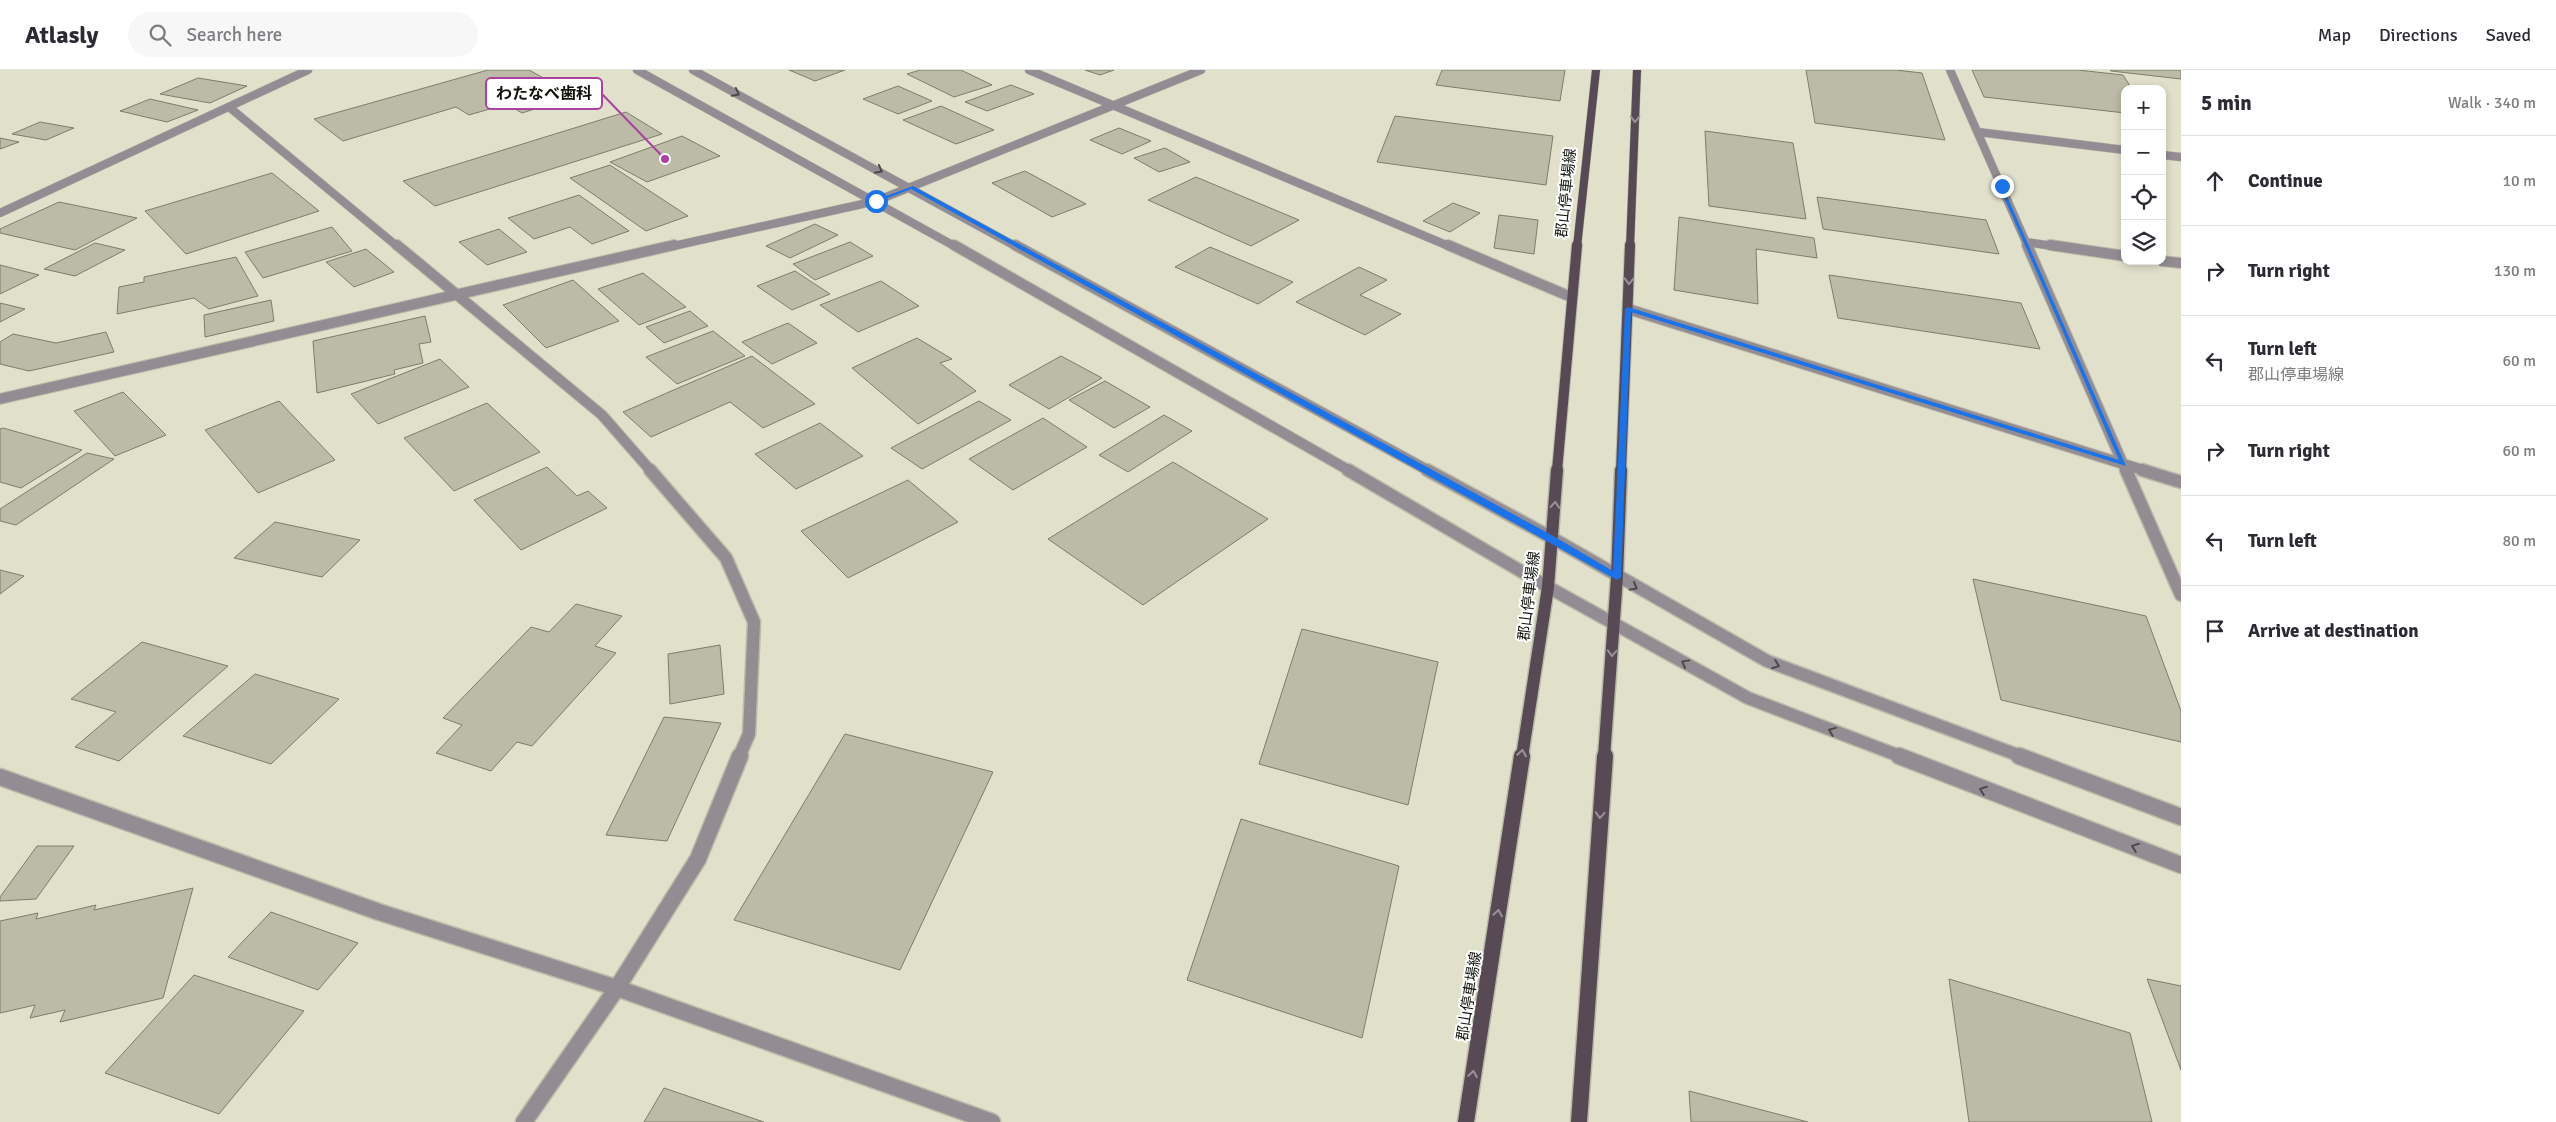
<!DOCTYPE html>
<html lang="en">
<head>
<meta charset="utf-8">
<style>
	:root { --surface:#fff; --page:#f7f7f7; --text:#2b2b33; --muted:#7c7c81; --line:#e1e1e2 }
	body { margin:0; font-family:Signika,"Noto Sans JP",sans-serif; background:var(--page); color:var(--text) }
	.controls { position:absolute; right:15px; top:15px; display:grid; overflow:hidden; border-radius:10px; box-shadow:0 2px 8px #0003 }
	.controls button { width:45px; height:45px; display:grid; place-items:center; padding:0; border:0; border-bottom:1px solid var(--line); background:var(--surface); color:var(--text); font:25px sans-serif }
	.stop { position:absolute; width:15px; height:15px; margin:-11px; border:4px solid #1a73e8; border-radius:50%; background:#fff }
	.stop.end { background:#1a73e8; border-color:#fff; box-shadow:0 1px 5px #0008 }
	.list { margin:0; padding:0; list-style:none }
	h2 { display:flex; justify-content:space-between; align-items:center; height:65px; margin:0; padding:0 20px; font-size:21px }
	h2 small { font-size:16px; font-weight:400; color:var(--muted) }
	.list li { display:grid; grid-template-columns:32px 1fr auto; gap:15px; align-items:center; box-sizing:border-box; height:90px; padding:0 20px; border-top:1px solid var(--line) }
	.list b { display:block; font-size:19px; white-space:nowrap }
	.list p { margin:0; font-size:16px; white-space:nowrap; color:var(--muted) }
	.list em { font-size:16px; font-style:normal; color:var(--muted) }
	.icon { flex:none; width:28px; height:28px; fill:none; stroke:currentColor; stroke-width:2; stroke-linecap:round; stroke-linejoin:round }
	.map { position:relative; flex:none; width:2181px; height:1052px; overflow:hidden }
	header { display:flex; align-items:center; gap:30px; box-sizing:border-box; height:70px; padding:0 25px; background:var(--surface); border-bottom:1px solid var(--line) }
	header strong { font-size:24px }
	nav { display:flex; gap:28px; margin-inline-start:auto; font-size:18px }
	.search { width:350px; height:45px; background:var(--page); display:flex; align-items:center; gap:12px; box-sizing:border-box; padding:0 18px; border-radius:28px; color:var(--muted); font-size:19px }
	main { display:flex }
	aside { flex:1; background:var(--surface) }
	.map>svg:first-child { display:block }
	.building { fill:#bbbba7; stroke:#7d7d6a }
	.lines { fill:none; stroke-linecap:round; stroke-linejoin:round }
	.minor-far3-casing { stroke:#bbbba9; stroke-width:9 }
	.minor-far2-casing { stroke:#bbbba9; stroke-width:12 }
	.minor-far1-casing { stroke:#bbbba9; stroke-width:15 }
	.minor-casing { stroke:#bbbba9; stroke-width:19 }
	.tertiary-far3-casing { stroke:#bbbba9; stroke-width:9 }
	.tertiary-far2-casing { stroke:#bbbba9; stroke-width:12 }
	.tertiary-far1-casing { stroke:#bbbba9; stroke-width:15 }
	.tertiary-casing { stroke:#bbbba9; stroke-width:19 }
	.primary-far3-casing { stroke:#bbbba9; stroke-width:9 }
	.primary-far2-casing { stroke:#bbbba9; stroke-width:12 }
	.primary-far1-casing { stroke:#bbbba9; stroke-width:15 }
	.primary-casing { stroke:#bbbba9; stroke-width:19 }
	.minor-far3 { stroke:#948c93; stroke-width:8 }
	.minor-far2 { stroke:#948c93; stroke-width:10 }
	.minor-far1 { stroke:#948c93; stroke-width:12 }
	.minor { stroke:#948c93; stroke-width:16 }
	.tertiary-far3 { stroke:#948c93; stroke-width:8 }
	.tertiary-far2 { stroke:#948c93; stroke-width:10 }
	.tertiary-far1 { stroke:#948c93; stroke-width:12 }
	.tertiary { stroke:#948c93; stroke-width:16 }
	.primary-far3 { stroke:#574a55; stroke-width:8 }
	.primary-far2 { stroke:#574a55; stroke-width:10 }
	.primary-far1 { stroke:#574a55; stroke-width:12 }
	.primary { stroke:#574a55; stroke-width:16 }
	.oneway { stroke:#4d4949 }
	.oneway2 { stroke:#9a9299 }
	.route { fill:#1a73e8 }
	.labels { text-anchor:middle; stroke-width:4; stroke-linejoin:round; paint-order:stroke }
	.street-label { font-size:15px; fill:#13130c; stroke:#fff }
	.leader { fill:none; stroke:#ac41a2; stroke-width:2 }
	.callout-dot { fill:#ac41a2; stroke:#fff; stroke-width:2 }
	.callout { fill:#fff; stroke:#ac41a2; stroke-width:2 }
	.callout-label { font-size:16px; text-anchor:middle; font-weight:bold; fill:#13130c }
</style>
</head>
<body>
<header>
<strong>Atlasly</strong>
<div class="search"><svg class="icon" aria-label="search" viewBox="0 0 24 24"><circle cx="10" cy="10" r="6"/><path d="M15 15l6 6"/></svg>Search here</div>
<nav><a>Map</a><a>Directions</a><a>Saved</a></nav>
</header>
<main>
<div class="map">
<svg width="2181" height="1052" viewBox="0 0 2181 1052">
	<rect width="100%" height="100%" fill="#e0e0cb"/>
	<path class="building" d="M488,0H529L576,26L522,43L507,34L469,45L456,37L343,71L314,49Z
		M789,0H845L815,11Z
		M920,0H961L992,15L954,27L907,4Z
		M1085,0H1114L1100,5Z
		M1442,0H1565L1560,31L1436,15Z
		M1806,0H1896L1922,3L1945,70L1815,53Z
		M1972,0H2078L2123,5L2132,19H2125V43L1984,27Z
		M2110,0H2181V9L2111,1Z
		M198,8L247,16L210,33L160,24Z
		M1011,15L1034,24L987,41L965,32Z
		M898,16L932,31L898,44L863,29Z
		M150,29L198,40L167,52L120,41Z
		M941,36L994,60L956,74L903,50Z
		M626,42L662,64L435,136L403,111Z
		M1395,46L1553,66L1546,115L1377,92Z
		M40,52L74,58L46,70L12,64Z
		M1119,58L1151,71L1122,84L1090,70Z
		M1705,61L1793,73L1806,149L1709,136Z
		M682,66L720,86L647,112L610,92Z
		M0,68L19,72L0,79Z
		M1165,78L1190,92L1159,102L1134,88Z
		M610,95L688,146L646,161L570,108Z
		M1025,101L1086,134L1052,147L992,113Z
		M272,103L319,141L186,184L145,141Z
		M1196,107L1299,150L1251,176L1148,130Z
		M579,125L629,161L592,174L570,157L534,169L508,148Z
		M1817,127L1986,150L1999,184L1823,159Z
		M59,132L137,148L75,180L0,163V159Z
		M1453,133L1480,143L1450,162L1423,151Z
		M1499,145L1538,150L1534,184L1494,178Z
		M1679,147L1814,168L1817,188L1756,179L1758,234L1674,220Z
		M815,154L838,165L790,188L766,176Z
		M332,157L352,181L263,208L245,182Z
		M499,159L527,182L487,195L459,172Z
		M850,172L873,186L815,210L793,194Z
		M95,173L125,180L75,206L44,199Z
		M1210,177L1293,212L1258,234L1175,197Z
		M366,179L394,202L354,217L326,192Z
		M236,187L258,226L209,239L194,228L117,244L119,217L144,212V207Z
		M0,195L39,205L0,224Z
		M1359,197L1387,210L1360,225L1401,244L1365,265L1296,232Z
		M795,201L830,224L792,240L757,216Z
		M643,203L686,237L639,255L598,219Z
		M1829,205L2021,233L2040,279L1838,248Z
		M573,210L619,251L546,278L503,235Z
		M881,211L919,236L858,262L820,235Z
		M271,230L274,251L205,267L204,245Z
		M0,233L25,239L0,252Z
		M690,241L708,256L664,273L646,257Z
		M425,246L431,272L419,274L423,293L394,300L395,304L317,323L313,271Z
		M788,253L817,273L772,294L742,272Z
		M713,261L745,286L677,314L646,287Z
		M106,262L114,282L29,301L0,294V272L13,264L56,273Z
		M917,268L952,289L940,293L976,321L918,354L852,298Z
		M752,286L815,334L763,358L730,332L651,367L623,342Z
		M1061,286L1102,308L1049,339L1009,315Z
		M440,289L469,317L378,354L351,324Z
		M1105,311L1150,337L1114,358L1069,330Z
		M123,322L166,365L115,386L74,341Z
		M279,331L335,390L258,423L205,360Z
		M979,331L1011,350L922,399L891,378Z
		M487,333L540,382L454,421L404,368Z
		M1164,345L1192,361L1128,402L1099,385Z
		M1043,348L1087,377L1013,420L969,389Z
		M820,353L863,386L796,419L755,384Z
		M3,358L82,380L21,418L0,412V359Z
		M87,383L114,389L16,455L0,451V439Z
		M1173,392L1268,449L1143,535L1048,469Z
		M547,397L577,426L588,421L607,438L521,480L474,430Z
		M908,410L958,452L848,508L801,461Z
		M275,452L360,470L322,507L234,488Z
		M0,500L24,506L0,524Z
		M1973,509L2146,546L2181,641V672L2001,630Z
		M576,534L622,546L595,576L616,583L532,676L517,672L491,701L436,683L462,655L443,648L531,557L549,562Z
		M1302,559L1438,592L1408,735L1259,694Z
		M142,572L228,596L119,691L75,677L116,642L71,629Z
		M720,575L724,624L670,634L668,584Z
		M255,604L339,629L271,694L183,666Z
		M664,647L721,653L667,771L606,765Z
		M845,664L993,702L900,900L734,850Z
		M1241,749L1399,796L1362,968L1187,910Z
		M37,776H74L36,829L0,831V827Z
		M193,818L163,928L60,952L65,940L30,948L35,935L0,943V851L38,843L36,849L96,835L94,840Z
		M271,842L358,873L318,920L228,887Z
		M194,905L304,941L219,1044L105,1003Z
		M1949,909L2130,963L2152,1052H1969Z
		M2147,909L2181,916V1000Z
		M664,1018L764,1052H644Z
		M1689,1021L1808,1052H1691Z"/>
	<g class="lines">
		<defs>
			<path id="minor-far3" d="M1029,0L1451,177
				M1950,0L2028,177
				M229,37L398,177
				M1978,62L2125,80
				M2162,85L2181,87
				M0,143L308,0
				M2026,172L2059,177
				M669,177L876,131L1201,0"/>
			<path id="minor-far2" d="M397,175L602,345L651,401
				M1448,175L1571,227
				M2027,175L2126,401
				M2050,175L2125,186
				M2162,191L2181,193
				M1628,239L2146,401
				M0,329L674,175"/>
			<path id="minor-far1" d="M650,400L726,488L754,552L749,664L739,687
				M2126,400L2181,525
				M2142,400L2181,412"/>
			<path id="minor" d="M0,707L379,842L617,918L992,1052
				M524,1052L617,918L698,789L740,686"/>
			<path id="tertiary-far3" d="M637,0L956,177
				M693,0L1017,177"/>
			<path id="tertiary-far2" d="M954,175L1350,401
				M1015,175L1429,401"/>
			<path id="tertiary-far1" d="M1348,400L1548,517L1748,628L1902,687
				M1427,400L1552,468L1767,591L2023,687"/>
			<path id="tertiary" d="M1899,686L2181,795
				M2019,686L2181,747"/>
			<path id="primary-far3" d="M1577,177L1596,0
				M1630,177L1637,0"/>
			<path id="primary-far2" d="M1557,401L1577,175
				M1621,401L1630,175"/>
			<path id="primary-far1" d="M1522,687L1548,517L1557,400
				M1604,687L1617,507L1621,400"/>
			<path id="primary" d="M1466,1052L1522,686
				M1579,1052L1605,686"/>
		</defs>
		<use href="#minor-far3" class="minor-far3-casing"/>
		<use href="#minor-far2" class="minor-far2-casing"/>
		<use href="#minor-far1" class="minor-far1-casing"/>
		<use href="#minor" class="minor-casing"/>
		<use href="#tertiary-far3" class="tertiary-far3-casing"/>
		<use href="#tertiary-far2" class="tertiary-far2-casing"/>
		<use href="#tertiary-far1" class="tertiary-far1-casing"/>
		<use href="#tertiary" class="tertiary-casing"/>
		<use href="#primary-far3" class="primary-far3-casing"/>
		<use href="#primary-far2" class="primary-far2-casing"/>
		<use href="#primary-far1" class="primary-far1-casing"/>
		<use href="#primary" class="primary-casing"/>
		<use href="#minor-far3" class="minor-far3"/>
		<use href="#minor-far2" class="minor-far2"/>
		<use href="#minor-far1" class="minor-far1"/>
		<use href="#minor" class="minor"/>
		<use href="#tertiary-far3" class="tertiary-far3"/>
		<use href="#tertiary-far2" class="tertiary-far2"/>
		<use href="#tertiary-far1" class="tertiary-far1"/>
		<use href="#tertiary" class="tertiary"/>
		<use href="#primary-far3" class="primary-far3"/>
		<use href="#primary-far2" class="primary-far2"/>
		<use href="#primary-far1" class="primary-far1"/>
		<use href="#primary" class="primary"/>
	</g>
	<defs><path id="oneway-chevron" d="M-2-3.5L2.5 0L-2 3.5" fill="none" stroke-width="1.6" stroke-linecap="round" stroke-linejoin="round" transform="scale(1.25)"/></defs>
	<g class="oneway">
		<use href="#oneway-chevron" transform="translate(736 23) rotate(28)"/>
		<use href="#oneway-chevron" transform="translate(879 100) rotate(28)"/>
		<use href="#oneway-chevron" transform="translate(1634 517) rotate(29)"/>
		<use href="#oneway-chevron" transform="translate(1685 593) rotate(-151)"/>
		<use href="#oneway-chevron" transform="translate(1776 595) rotate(21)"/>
		<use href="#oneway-chevron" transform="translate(1832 661) rotate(-158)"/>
		<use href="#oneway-chevron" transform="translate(1983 720) rotate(-159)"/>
		<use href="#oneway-chevron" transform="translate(2135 777) rotate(-159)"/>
	</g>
	<g class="oneway2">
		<use href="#oneway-chevron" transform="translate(1635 49) rotate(92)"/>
		<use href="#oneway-chevron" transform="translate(1629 211) rotate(92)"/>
		<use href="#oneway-chevron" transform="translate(1555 435) rotate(-86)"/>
		<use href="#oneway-chevron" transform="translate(1612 583) rotate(94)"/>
		<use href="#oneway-chevron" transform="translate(1522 683) rotate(-81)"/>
		<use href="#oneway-chevron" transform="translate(1600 745) rotate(94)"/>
		<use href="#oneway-chevron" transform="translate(1498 843) rotate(-81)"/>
		<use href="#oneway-chevron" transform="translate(1473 1004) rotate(-81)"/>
	</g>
	<path class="route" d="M2002,115L2126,396L1631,242L1621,507L1617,510L911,119L878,132L873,131L913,116L1555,467L1613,501L1625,239L1628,237L2119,390L1999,116Z"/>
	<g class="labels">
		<g class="street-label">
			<text transform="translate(1566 123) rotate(-84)" y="5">郡山停車場線</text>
			<text transform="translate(1529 526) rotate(-83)" y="5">郡山停車場線</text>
			<text transform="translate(1469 926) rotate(-81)" y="5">郡山停車場線</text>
		</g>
	</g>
	<path class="leader" d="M665 89L602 24"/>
	<circle class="callout-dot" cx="665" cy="89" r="5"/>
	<rect class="callout" x="486" y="8" width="116" height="31" rx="5"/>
	<g class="callout-label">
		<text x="544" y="29">わたなべ歯科</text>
	</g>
</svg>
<div class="controls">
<button>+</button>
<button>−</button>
<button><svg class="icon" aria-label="locate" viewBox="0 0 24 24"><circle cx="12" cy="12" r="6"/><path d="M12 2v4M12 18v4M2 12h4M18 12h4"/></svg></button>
<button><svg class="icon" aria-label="layers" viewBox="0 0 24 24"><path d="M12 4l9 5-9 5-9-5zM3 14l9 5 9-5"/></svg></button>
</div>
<div class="stop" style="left:876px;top:131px"></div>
<div class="stop end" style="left:2002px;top:116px"></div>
</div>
<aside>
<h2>5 min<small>Walk · 340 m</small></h2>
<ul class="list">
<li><svg class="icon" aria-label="ahead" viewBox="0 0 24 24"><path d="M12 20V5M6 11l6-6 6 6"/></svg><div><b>Continue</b></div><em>10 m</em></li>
<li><svg class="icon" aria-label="right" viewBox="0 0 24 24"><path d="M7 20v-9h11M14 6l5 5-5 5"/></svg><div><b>Turn right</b></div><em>130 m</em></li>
<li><svg class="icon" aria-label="left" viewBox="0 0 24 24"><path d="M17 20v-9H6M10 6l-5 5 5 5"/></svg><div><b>Turn left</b><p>郡山停車場線</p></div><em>60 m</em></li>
<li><svg class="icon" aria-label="right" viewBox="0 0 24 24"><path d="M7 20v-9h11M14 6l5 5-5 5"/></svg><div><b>Turn right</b></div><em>60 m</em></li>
<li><svg class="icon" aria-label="left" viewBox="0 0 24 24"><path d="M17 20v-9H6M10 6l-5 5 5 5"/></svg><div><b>Turn left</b></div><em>80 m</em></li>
<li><svg class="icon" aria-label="arrive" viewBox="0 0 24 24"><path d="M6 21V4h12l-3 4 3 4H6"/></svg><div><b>Arrive at destination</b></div></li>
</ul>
</aside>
</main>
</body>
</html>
